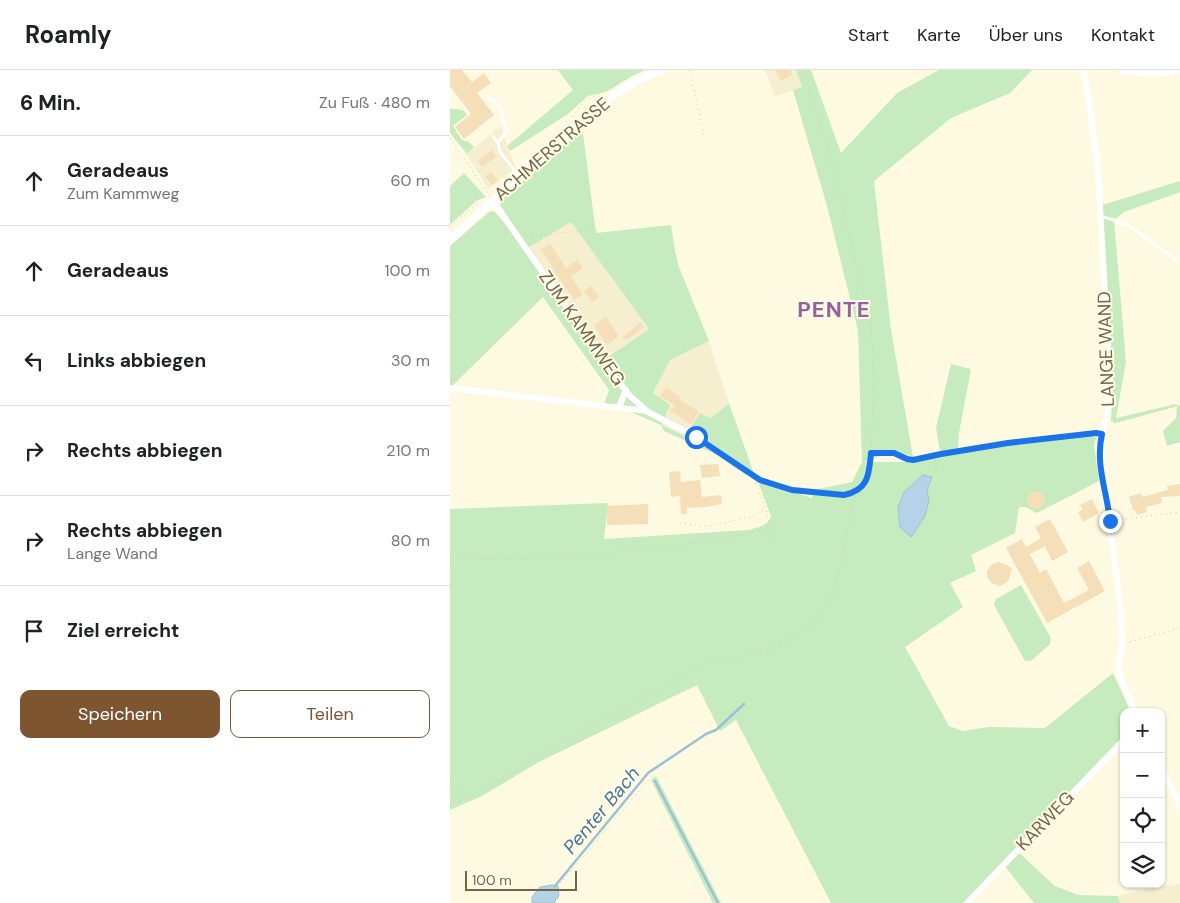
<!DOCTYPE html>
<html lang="de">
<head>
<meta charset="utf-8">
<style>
	:root { --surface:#fff; --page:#f6f6f6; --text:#202124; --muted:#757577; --line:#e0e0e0; --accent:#7d5531 }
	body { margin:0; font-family:"DM Sans",sans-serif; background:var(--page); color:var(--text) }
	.controls { position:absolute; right:15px; bottom:15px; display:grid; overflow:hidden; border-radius:10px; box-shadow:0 1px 4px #0004 }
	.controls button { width:45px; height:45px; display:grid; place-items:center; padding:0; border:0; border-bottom:1px solid var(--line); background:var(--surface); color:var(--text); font:25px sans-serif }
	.scale { position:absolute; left:15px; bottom:12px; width:112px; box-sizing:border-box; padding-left:5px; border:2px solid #766447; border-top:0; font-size:14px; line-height:18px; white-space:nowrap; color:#766447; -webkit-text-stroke:4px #fffce9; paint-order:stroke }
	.stop { position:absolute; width:15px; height:15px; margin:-11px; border:4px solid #1a73e8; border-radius:50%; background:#fff }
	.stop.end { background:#1a73e8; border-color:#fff; box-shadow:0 1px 5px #0008 }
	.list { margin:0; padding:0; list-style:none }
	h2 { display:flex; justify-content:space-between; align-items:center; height:65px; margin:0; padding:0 20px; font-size:21px }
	h2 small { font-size:16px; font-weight:400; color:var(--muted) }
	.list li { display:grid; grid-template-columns:32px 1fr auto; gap:15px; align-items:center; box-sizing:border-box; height:90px; padding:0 20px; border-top:1px solid var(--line) }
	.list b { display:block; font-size:19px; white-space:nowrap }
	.list p { margin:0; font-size:16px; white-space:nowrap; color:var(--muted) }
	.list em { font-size:16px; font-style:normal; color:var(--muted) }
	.actions { display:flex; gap:10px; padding:15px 20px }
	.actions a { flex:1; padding:11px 0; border:1px solid var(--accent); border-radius:10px; text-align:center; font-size:18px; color:var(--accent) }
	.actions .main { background:var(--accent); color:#fff }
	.icon { flex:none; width:28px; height:28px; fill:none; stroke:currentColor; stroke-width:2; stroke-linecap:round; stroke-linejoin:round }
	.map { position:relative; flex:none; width:730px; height:833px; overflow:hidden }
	header { display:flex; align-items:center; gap:30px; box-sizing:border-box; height:70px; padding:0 25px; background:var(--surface); border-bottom:1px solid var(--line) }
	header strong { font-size:24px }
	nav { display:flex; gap:28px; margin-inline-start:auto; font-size:18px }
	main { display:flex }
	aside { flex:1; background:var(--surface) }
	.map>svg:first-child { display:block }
	.residential { fill:#f5eecf }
	.green { fill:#c6ebbf; fill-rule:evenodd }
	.water { fill:#b5d3e8; stroke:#9bc0da }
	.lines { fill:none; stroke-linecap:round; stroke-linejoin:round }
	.stream { stroke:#9bc0da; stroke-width:2.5 }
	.building { fill:#f4dfb8 }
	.path { stroke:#d9c39b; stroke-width:1; stroke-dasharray:1 4; stroke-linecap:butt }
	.service { stroke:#fff; stroke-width:3 }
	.minor { stroke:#fff; stroke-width:6 }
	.tertiary { stroke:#fff; stroke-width:8 }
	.route { stroke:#1a73e8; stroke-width:6 }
	.labels { text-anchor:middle; stroke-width:4; stroke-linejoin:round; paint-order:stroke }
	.street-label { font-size:18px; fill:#766447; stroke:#fffce9 }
	.water-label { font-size:19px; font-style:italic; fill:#457599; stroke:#fffce9 }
	.district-label { font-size:22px; font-weight:bold; letter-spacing:1px; fill:#95629a; stroke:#fffce9 }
</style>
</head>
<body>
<header>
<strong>Roamly</strong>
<nav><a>Start</a><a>Karte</a><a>Über uns</a><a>Kontakt</a></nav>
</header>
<main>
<aside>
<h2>6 Min.<small>Zu Fuß · 480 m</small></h2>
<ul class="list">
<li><svg class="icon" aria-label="ahead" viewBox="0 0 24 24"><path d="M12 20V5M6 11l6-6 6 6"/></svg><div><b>Geradeaus</b><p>Zum Kammweg</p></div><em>60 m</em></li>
<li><svg class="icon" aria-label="ahead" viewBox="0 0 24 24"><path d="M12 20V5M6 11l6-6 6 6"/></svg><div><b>Geradeaus</b></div><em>100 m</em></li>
<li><svg class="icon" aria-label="left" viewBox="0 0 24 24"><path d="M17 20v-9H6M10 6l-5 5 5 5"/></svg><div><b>Links abbiegen</b></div><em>30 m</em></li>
<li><svg class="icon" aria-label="right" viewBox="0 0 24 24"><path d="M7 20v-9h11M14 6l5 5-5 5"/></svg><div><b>Rechts abbiegen</b></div><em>210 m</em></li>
<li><svg class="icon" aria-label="right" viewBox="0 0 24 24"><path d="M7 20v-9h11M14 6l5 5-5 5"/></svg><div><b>Rechts abbiegen</b><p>Lange Wand</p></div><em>80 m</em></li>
<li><svg class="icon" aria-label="arrive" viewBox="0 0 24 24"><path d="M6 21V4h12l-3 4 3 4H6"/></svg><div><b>Ziel erreicht</b></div></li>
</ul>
<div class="actions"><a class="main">Speichern</a><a>Teilen</a></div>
</aside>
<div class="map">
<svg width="730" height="833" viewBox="0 0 730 833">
	<rect width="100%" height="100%" fill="#fdfae1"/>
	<path class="residential" d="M315,0H346L352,17L325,26Z
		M51,56L57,76L66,98L38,119L17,84Z
		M121,152L199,259L154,291L76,179Z
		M259,271L279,333L261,348L250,343L235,367L211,355L203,324L220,290Z
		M730,814V833H670L667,826L711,816Z"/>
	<path class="green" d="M108,0H195L182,6L156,22L138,26L118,44L60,81L57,76L123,20Z
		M346,0H361L391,83L447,23L489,0H582L560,23L501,48L424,111L441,260L463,387L444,381L414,392H462L513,382L641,365L646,368L644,375L649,411L587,443L575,437H569L565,463L521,485L526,501L500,513L513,537L455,577L499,656L513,661L539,657L595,658L663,603L681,642H674V665L513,833H381L286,650L270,661L247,615L89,692L32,726L0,740V439L158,433L154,469L298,460C308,457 319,456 321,446L309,415L311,412L362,428L363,420L402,412L412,392L408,261L377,136L343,20L352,17ZM473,405L482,407L477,420L479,431L454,422Z
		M0,39C7,39 14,38 17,45L3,56L12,70L19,72L24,77L17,84L0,63Z
		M133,64L146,163L221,155L225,181L229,197L259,271L220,290L203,323L220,335L211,355L235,366L250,343L261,348L279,333L303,401L297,406L267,385L214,361L211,355L169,337L154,335L159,320L93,227L2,316H0V176L39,142L44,141L74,175L50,134L53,129L126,65ZM121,152L199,259L154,290L76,179Z
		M14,103L36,127L26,131L0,155V116Z
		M730,111V122L674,142L664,150L676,292L666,348L726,334L727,336L730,335V372L717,376L713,361L726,348L727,336L665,353L661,351L663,311L649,136Z
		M501,294L521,299L509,363L508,379L490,382L486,358Z
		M571,515L601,568L600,574L581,591H575L544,535L546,529Z
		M206,706L271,833H263L201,710Z
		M567,781L605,816L628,825L667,826L670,833H584L554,795Z"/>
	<path class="water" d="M473,405L482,407L477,420L479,431L475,446L461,467L450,457L448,437L454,422Z
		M102,815L108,816L109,826L104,833H82V827L90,817Z"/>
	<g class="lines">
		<path class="stream" d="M205,711L268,833
			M105,816L198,703L256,664L266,660L294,634"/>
	</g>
	<path class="building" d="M0,0H12L22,12L34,3L41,13L27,23L44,45L14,69L5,57L21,44L0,16Z
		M325,0H340L343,4L331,11Z
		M42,80L46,87L32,97L28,90Z
		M41,102L48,111L42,115L35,106Z
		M100,174L116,198L127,190L133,198L121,207L133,224L124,230L102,198L103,197L91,180Z
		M141,216L149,227L142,232L134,221Z
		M156,247L169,266L157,275L144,255Z
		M191,252L194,257L186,264L176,270L173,267Z
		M216,317L230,327L229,329L249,342L241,354L220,341L225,335L210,326Z
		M268,394L270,406L252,408L250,395Z
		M230,401L231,412L250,410L252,427L271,425L272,434L255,437L237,438V444H231L230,426L221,427L219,402Z
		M730,414V426L711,427L712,433L696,437L697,442L687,445L685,440H683L679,427L691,423L692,427L718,420L717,416Z
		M577 430a9 9 0 1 1 18 0a9 9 0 1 1-18 0Z
		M642,429L649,443L633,452L628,442L633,439L630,435Z
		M198,434V454L157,455V436Z
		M600,449L618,482L602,491L595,476L580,484L590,503L596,499L614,533L639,520L627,498L639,491L655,521L597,553L556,478L572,469L576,477L591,468L585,457Z
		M548,492L552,493L562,498L559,509L557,512L550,516L543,514L538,509L537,505V501L541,495Z"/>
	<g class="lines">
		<path class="path" d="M240,0L254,67
			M123,47L126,41L137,29L151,23L177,7
			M0,68L39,125
			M0,158L28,132
			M76,166L147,160
			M664,353L730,335
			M422,383H444L457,389L463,390L491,384L558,373L644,363
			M483,386L486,393V399
			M309,410L342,420L394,425L403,423L410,419L415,413L419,404L421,383L424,304L421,256L382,92L353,0
			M306,413C312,431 321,448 320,468
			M666,450L730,442
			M230,453L251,456L265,455L307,445L315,438
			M0,490L121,488L155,485L182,479L224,476L297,464L320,456
			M680,572L730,558
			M0,712L3,717L16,728
			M0,735L36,720L55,707L102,678L260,591L289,588L318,580L344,567L367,549L382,523L391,492L404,429L403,423
			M82,833V827C90,818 94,813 108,816L201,707L205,704"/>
		<path class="service" d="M40,28L51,38L52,47L57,61L48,73
			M43,66L48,73L50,82L69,106
			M650,146L664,150L678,155L726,190"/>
		<path class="minor" d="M634,0L647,87L660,307L658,343L650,371V392L659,447L671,543L672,574L668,596L670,607L685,642
			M43,131L165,307L179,325L198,342L246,367L291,397L304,407
			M0,318L197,341
			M169,337L176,320
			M711,697L730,736
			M517,833L674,670"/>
		<path class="tertiary" d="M673,0L702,3L730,0
			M0,170C34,139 67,108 101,78C135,48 169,14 213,0"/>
	</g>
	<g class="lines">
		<path class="route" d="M246,367L310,410L342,420L394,425C419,420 419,404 421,383H444L457,389L463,390L491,384L558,373L646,363L652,364C645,394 657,422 660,451"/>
	</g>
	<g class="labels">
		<g class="street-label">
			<text transform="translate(102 79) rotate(-41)" y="6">ACHMERSTRASSE</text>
			<text transform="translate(132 258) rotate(55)" y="6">ZUM KAMMWEG</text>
			<text transform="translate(656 279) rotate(-92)" y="6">LANGE WAND</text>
			<text transform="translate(595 751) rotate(-46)" y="6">KARWEG</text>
		</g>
		<g class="water-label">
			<text transform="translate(151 740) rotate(-50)" y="7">Penter Bach</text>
		</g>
		<g class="district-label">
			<text x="384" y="247">PENTE</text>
		</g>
	</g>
</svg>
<div class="controls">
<button>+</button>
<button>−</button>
<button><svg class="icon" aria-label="locate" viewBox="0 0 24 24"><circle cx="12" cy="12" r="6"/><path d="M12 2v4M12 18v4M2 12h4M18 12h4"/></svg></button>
<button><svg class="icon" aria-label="layers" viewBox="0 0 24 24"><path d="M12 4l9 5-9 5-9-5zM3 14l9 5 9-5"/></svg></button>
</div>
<div class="scale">100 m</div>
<div class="stop" style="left:246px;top:367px"></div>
<div class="stop end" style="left:660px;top:451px"></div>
</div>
</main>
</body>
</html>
